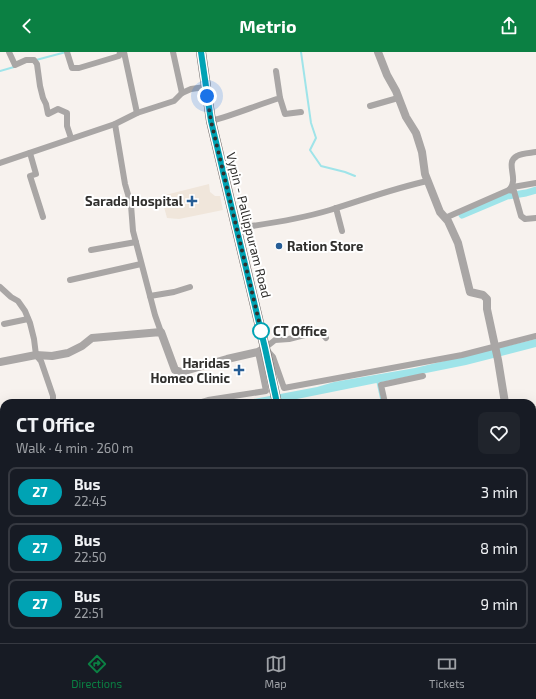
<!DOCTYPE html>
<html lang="en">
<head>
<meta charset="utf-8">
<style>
	:root { --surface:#171b24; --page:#20242c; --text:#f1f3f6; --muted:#9ea1a6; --line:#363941; --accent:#0b8043 }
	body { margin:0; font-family:"Exo 2",sans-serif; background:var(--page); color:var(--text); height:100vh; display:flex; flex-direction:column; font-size:15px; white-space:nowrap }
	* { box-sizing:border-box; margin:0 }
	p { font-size:13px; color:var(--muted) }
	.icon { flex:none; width:22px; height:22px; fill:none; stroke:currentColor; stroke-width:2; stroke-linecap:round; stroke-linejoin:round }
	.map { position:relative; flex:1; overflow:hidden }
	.side { position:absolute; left:0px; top:347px; width:536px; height:244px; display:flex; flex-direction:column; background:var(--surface); border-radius:12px 12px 0 0; box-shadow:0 4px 16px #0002 }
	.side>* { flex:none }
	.badge { padding:0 8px; border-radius:13px; font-size:14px; line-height:26px }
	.you { position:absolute; width:20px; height:20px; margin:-10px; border:3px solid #fff; border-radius:50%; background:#1a73e8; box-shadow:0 0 0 6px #1a73e833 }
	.map>.badge { position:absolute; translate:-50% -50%; box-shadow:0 0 0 2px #fff }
	.round { display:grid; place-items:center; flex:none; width:42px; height:42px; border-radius:8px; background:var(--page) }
	.summary { display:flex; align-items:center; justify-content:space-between; height:68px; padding:0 16px }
	h1 { font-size:19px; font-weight:700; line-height:30px }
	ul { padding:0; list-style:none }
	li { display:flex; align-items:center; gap:12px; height:50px; margin:0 8px 6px; padding:0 8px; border:2px solid var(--line); border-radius:8px }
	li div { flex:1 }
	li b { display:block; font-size:15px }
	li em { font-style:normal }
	li .badge { min-width:44px; font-weight:700; text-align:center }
	header { display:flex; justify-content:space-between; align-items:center; height:52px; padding:0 16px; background:var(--accent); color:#fff; font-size:18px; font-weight:700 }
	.tabs { display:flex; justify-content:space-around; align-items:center; height:56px; border-top:1px solid var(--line); background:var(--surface); font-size:11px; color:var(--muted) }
	.tabs a { display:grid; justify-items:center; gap:2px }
	.tabs .current { color:var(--accent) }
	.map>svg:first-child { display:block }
	.built { fill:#f0e6db }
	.water { fill:#9fe4e9 }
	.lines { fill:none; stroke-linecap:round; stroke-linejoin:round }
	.stream { stroke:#9fe4e9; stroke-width:2 }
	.canal { stroke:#9fe4e9; stroke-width:7 }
	.minor { stroke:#a9a6a5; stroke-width:6 }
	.tertiary { stroke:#a9a6a5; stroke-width:8 }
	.primary { stroke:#6c6765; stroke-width:10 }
	.line-casing { stroke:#fff; stroke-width:9 }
	.line { stroke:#00a3b4; stroke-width:6 }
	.walk { stroke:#31302e; stroke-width:4; stroke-dasharray:0 7.2 }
	.poi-dot { fill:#265d95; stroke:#fff; stroke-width:1.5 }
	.stop-dot { fill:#fff; stroke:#00a3b4; stroke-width:2 }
	.labels { text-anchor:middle; stroke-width:4; stroke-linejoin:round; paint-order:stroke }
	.poi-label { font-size:13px; font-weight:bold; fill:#31302e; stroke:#fff; text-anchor:end }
	.street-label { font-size:13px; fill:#31302e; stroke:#fff }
	.stop-label { font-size:13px; font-weight:bold; fill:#31302e; stroke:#fff; text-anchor:start }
</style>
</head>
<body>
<header><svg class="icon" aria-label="back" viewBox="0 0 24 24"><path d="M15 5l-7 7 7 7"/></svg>Metrio<svg class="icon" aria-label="share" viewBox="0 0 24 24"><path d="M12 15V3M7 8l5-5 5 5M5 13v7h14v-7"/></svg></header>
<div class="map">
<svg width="536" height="591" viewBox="0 0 536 591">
	<rect width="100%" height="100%" fill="#f7f2ee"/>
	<path class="built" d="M209 132 210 140 215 144H220L223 158 179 167 167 166 161 144Z"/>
	<path class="water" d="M536 287V295L466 313 277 351H233L317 335 334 330 415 316Z"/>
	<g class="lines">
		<g class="stream">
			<path d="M301 0 311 71 316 86 310 98 321 114 345 120 355 124"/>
			<path d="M36 8 66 0"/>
			<path d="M0 19 14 15"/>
			<path d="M377 328 382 351"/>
		</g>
		<path class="canal" d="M462 163 507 144 526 141 536 138"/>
		<g class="minor">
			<path d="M9 0 15 13 26 8H34L37 12 40 34 43 46 46 52 48 62 58 57 67 61V74L71 86"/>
			<path d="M67 0 72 16H79L119 4 120 0"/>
			<path d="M124 0 137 61"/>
			<path d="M173 0 182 41"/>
			<path d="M280 46 285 62 301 60"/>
			<path d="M370 54 398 46"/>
			<path d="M211 69C234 63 257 53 280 46L276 19"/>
			<path d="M115 72 125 132 131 153 133 179 155 263 161 280"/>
			<path d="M30 101 36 122 30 124 43 165"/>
			<path d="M0 111 115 72 137 61 174 49 182 41 191 37 205 35"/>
			<path d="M513 135 536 131"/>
			<path d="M509 138 514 139 521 164 525 167 536 166"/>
			<path d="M336 156 342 179"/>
			<path d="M445 166 509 138C520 127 504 111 517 104 522 101 530 101 536 100"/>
			<path d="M237 176C268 172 300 167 330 158 363 148 394 136 428 129"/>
			<path d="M91 198 136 190"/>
			<path d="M70 228 141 212"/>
			<path d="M0 235 11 245 18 249 25 259 30 271 34 287 36 303 41 309 53 344V351"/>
			<path d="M150 244 174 240 190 235"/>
			<path d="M4 272 28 267"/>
			<path d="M326 286 320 279 289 287 275 288 265 296 273 305 284 336 462 303 536 284"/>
			<path d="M198 351 208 348 266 339 258 300"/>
			<path d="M385 351 381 333 423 324"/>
			<path d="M0 399 4 398"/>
			<path d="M0 448 4 447"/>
			<path d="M532 561 536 560"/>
			<path d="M445 587 446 591"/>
			<path d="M502 587 503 591"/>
			<path d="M202 591 203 587"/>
			<path d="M435 591 438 587"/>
		</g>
		<g class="tertiary">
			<path d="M378 0 387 23 396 39 406 65 416 81 422 100 425 122 440 160 448 169 458 191 470 240 483 243 487 247V257L498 308 505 351"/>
			<path d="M0 310 36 303 52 304 68 301 82 294 92 286 161 280 175 318 181 320 227 307 258 300 265 296"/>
			<path d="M532 358H536"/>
			<path d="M532 436 536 440"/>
			<path d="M0 539 4 538"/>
		</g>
		<g class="primary">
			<path d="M201 0 211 69 265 296 277 351"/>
			<path d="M306 587 307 591"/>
		</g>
	</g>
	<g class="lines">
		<defs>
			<path id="line" d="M201 0 211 69 265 296 277 351"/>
		</defs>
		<use href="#line" class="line-casing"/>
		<use href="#line" class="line"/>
		<path class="walk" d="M207 44 211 69 262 282 261 279"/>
	</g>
	<g class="poi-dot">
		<path d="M190 143h4v4h4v4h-4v4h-4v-4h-4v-4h4z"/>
		<circle cx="279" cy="194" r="4"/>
		<path d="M237 312h4v4h4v4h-4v4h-4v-4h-4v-4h4z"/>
	</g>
	<circle class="stop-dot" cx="261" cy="279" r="8"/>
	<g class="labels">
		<g class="poi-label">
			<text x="183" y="154">Sarada Hospital</text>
			<text x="287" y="199" text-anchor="start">Ration Store</text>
			<text x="230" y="316">Haridas<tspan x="230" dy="15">Homeo Clinic</tspan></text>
		</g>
		<g class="street-label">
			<text transform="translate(249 173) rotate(76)" y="5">Vypin - Pallippuram Road</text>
		</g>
		<g class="stop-label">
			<text x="273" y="284">CT Office</text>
		</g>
	</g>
</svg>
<div class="you" style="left:207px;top:44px"></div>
<section class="side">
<div class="summary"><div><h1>CT Office</h1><p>Walk · 4 min · 260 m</p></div><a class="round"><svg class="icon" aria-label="heart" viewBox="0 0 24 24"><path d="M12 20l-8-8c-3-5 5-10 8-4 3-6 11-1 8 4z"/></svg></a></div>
<ul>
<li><span class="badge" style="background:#00a3b4;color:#fff">27</span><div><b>Bus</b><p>22:45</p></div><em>3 min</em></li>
<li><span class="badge" style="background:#00a3b4;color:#fff">27</span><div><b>Bus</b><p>22:50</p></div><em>8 min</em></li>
<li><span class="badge" style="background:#00a3b4;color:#fff">27</span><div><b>Bus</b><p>22:51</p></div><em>9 min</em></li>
</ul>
</section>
</div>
<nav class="tabs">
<a class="current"><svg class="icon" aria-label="directions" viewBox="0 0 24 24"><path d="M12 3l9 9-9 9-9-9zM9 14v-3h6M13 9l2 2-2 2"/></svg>Directions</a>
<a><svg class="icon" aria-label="map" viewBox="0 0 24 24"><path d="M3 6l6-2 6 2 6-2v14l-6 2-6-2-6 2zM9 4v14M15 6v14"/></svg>Map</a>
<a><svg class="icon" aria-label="tickets" viewBox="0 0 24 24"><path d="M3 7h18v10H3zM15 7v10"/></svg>Tickets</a>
</nav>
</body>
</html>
